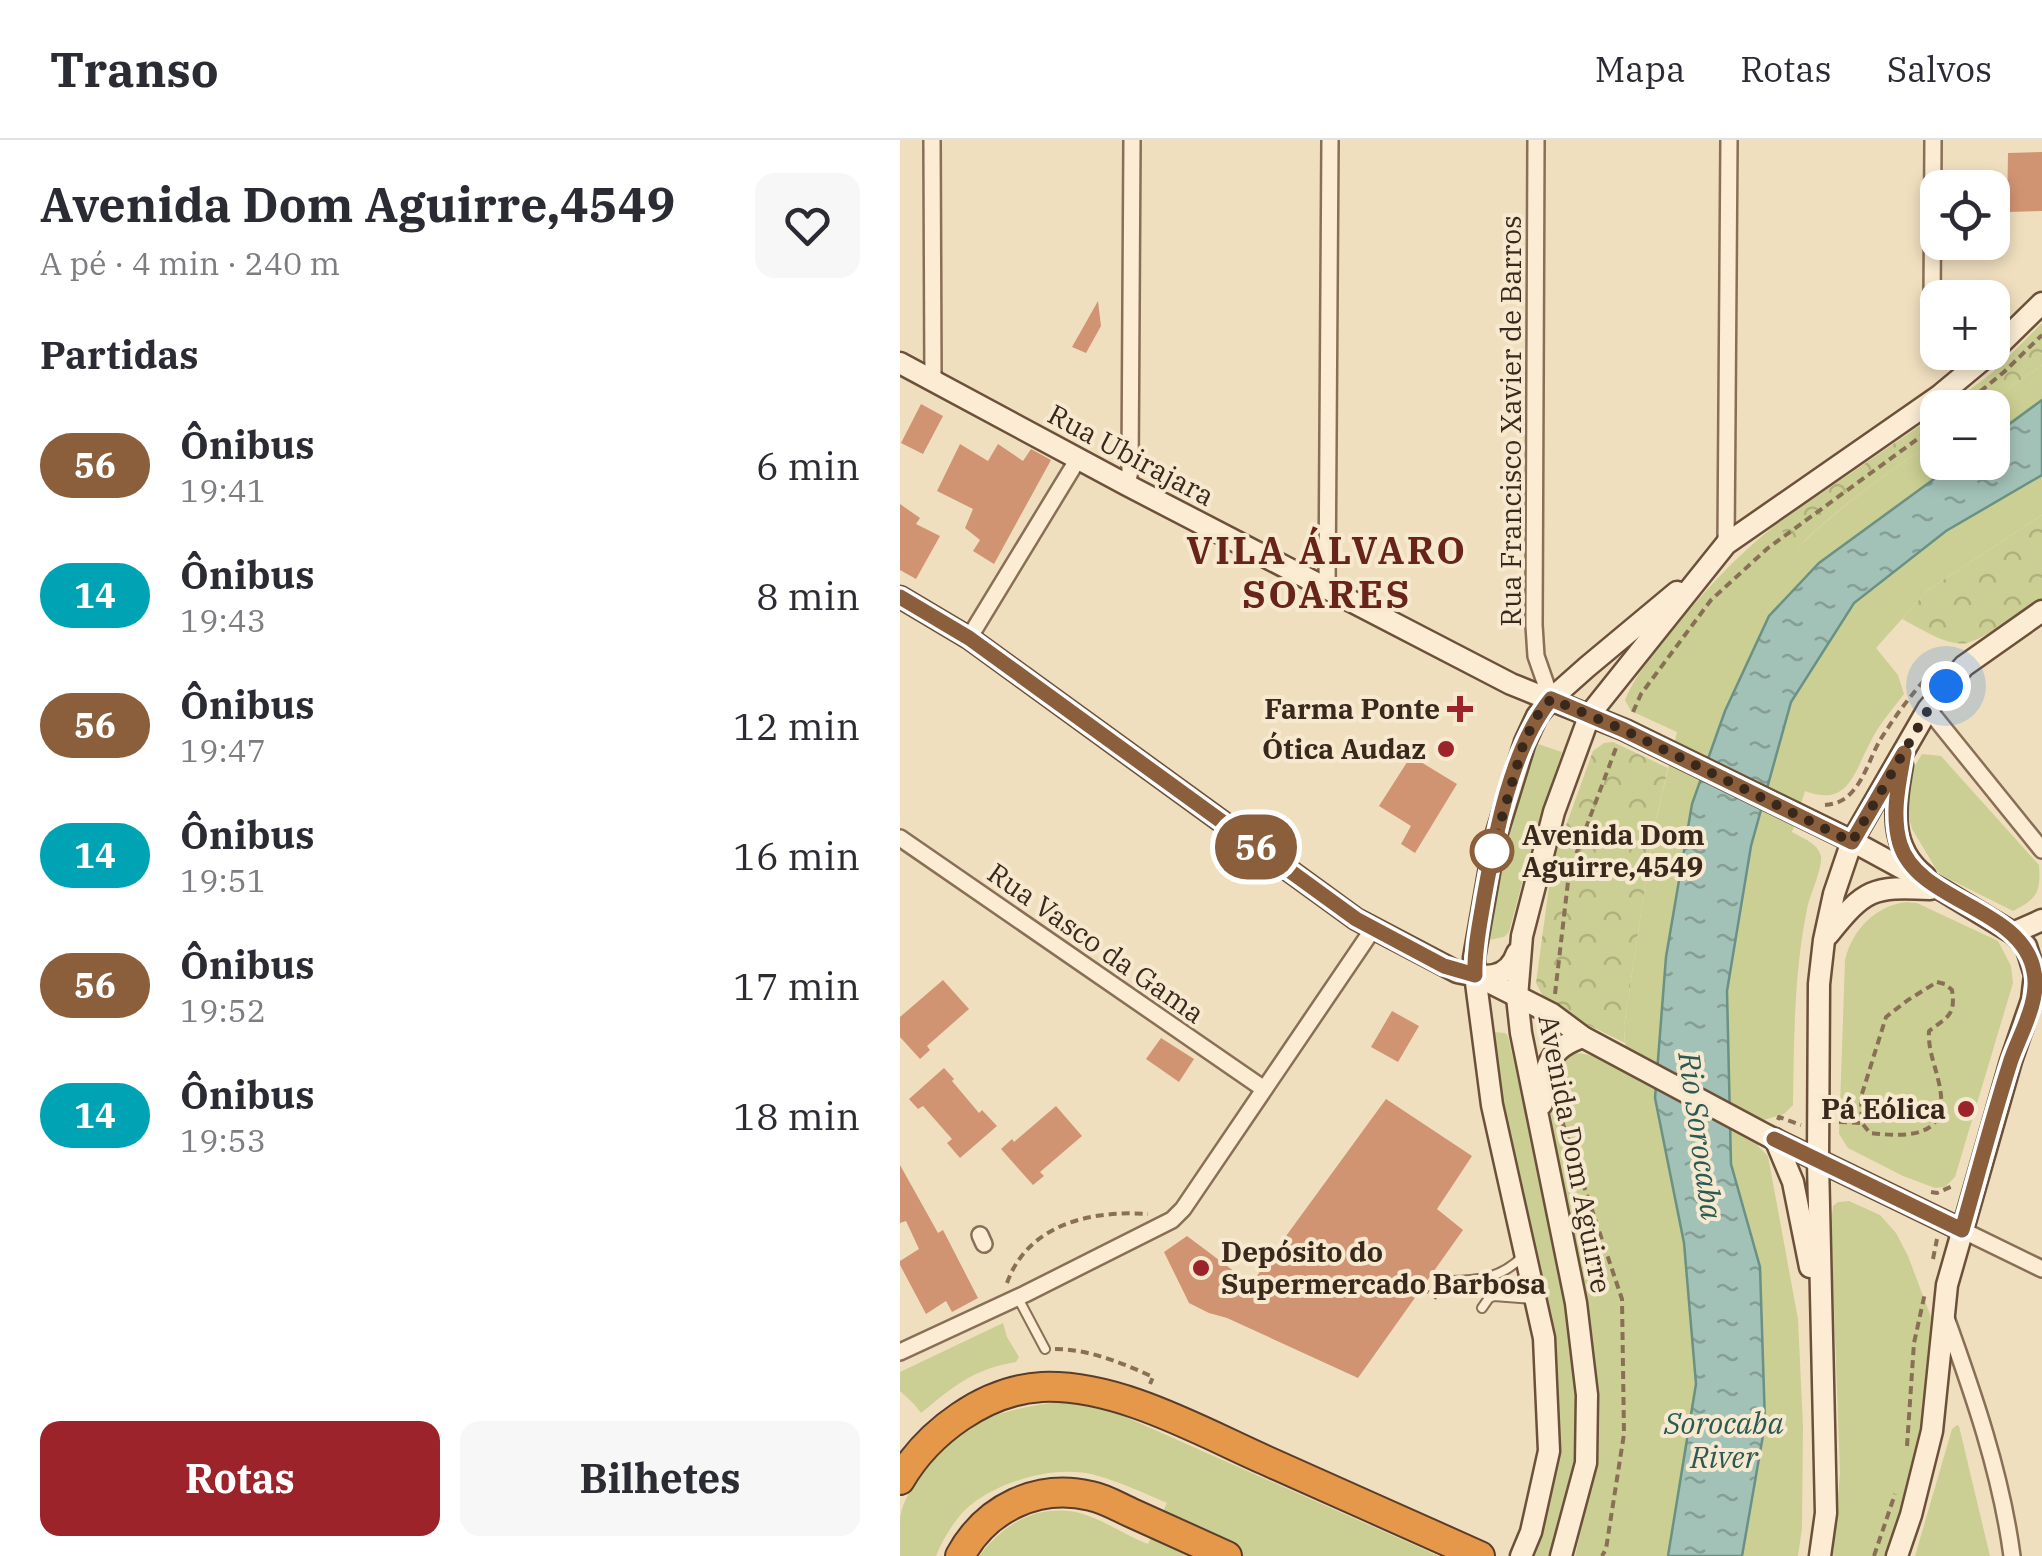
<!DOCTYPE html>
<html lang="pt">
<head>
<meta charset="utf-8">
<style>
	:root { --surface:#fff; --page:#f7f7f7; --text:#2b2b33; --muted:#7c7c81; --line:#e1e1e2; --accent:#9d232b }
	body { margin:0; font-family:"IBM Plex Serif",serif; background:var(--page); color:var(--text); height:100vh; display:flex; flex-direction:column; font-size:38px; white-space:nowrap }
	* { box-sizing:border-box; margin:0 }
	p { font-size:32px; color:var(--muted) }
	.icon { flex:none; width:55px; height:55px; fill:none; stroke:currentColor; stroke-width:2; stroke-linecap:round; stroke-linejoin:round }
	.map { position:relative; flex:1; overflow:hidden }
	.sheet { display:flex; flex-direction:column; background:var(--surface); width:900px }
	.sheet>* { flex:none }
	.badge { padding:0 20px; border-radius:32px; font-size:35px; line-height:65px }
	.tools { position:absolute; left:1020px; top:30px; display:grid; gap:20px }
	.tools a { display:grid; place-items:center; width:90px; height:90px; border-radius:20px; background:var(--surface); box-shadow:0 5px 15px #0003; font-size:50px }
	.you { position:absolute; width:50px; height:50px; margin:-25px; border:8px solid #fff; border-radius:50%; background:#1a73e8; box-shadow:0 0 0 15px #1a73e833 }
	.map>.badge { position:absolute; translate:-50% -50%; box-shadow:0 0 0 5px #fff }
	h2 { padding:0 40px; font-size:38px; line-height:90px }
	.round { display:grid; place-items:center; flex:none; width:105px; height:105px; border-radius:20px; background:var(--page) }
	.head { display:flex; align-items:center; justify-content:space-between; height:170px; padding:0 40px }
	h1 { font-size:48px; font-weight:700; line-height:75px }
	.cta { display:flex; gap:20px; margin-top:auto; padding:20px 40px }
	.cta a { flex:1; height:115px; border-radius:20px; background:var(--accent); color:#fff; font-size:40px; font-weight:700; line-height:115px; text-align:center }
	.cta a+a { background:var(--page); color:var(--text) }
	ul { padding:0; list-style:none }
	li { display:flex; align-items:center; gap:30px; height:130px; padding:0 40px }
	li div { flex:1 }
	li b { display:block; font-size:38px }
	li em { font-style:normal }
	li .badge { min-width:110px; font-weight:700; text-align:center }
	header { display:flex; align-items:center; gap:60px; box-sizing:border-box; height:140px; padding:0 50px; background:var(--surface); border-bottom:2px solid var(--line) }
	header strong { font-size:48px }
	nav { display:flex; gap:55px; margin-inline-start:auto; font-size:35px }
	main { display:flex; flex:1; min-height:0 }
	.map>svg:first-child { display:block }
	.green { fill:#cccf93 }
	.forest { fill:url(#forest-crowns) }
	.water { fill:url(#water-ripples); stroke:#699184; stroke-width:2.5 }
	.building { fill:#d19473 }
	.lines { fill:none; stroke-linecap:round; stroke-linejoin:round }
	.service-casing { stroke:#8a6f57; stroke-width:12 }
	.minor-casing { stroke:#8a6f57; stroke-width:20 }
	.secondary-casing { stroke:#6c503a; stroke-width:25 }
	.motorway-casing { stroke:#583d2b; stroke-width:32 }
	.path { stroke:#8a6f57; stroke-width:4; stroke-dasharray:8 5; stroke-linecap:butt }
	.service { stroke:#fbecd3; stroke-width:8 }
	.minor { stroke:#fbecd3; stroke-width:15 }
	.secondary { stroke:#fbecd3; stroke-width:20 }
	.motorway { stroke:#e6984a; stroke-width:28 }
	.line-casing { stroke:#fff; stroke-width:22 }
	.line { stroke:#8b5e3c; stroke-width:15 }
	.walk { stroke:#39281c; stroke-width:10; stroke-dasharray:0 18 }
	.poi-dot { fill:#9d232b; stroke:#f7e9d0; stroke-width:4 }
	.stop-dot { fill:#fff; stroke:#8b5e3c; stroke-width:5 }
	.labels { text-anchor:middle; stroke-width:8; stroke-linejoin:round; paint-order:stroke }
	.street-label { font-size:28px; fill:#39281c; stroke:#f7e9d0 }
	.poi-label { font-size:28px; font-weight:bold; fill:#39281c; stroke:#f7e9d0; text-anchor:end }
	.stop-label { font-size:28px; font-weight:bold; fill:#39281c; stroke:#f7e9d0; text-anchor:start }
	.water-label { font-size:30px; font-style:italic; fill:#2a5a54; stroke:#f7e9d0 }
	.district-label { font-size:38px; font-weight:bold; letter-spacing:2.5px; fill:#682419; stroke:#f7e9d0 }
</style>
</head>
<body>
<header>
<strong>Transo</strong>
<nav><a>Mapa</a><a>Rotas</a><a>Salvos</a></nav>
</header>
<main>
<section class="sheet">
<div class="head"><div><h1>Avenida Dom Aguirre,4549</h1><p>A pé · 4 min · 240 m</p></div><a class="round"><svg class="icon" aria-label="heart" viewBox="0 0 24 24"><path d="M12 20l-8-8c-3-5 5-10 8-4 3-6 11-1 8 4z"/></svg></a></div>
<h2>Partidas</h2>
<ul>
<li><span class="badge" style="background:#8b5e3c;color:#fff">56</span><div><b>Ônibus</b><p>19:41</p></div><em>6 min</em></li>
<li><span class="badge" style="background:#00a3b4;color:#fff">14</span><div><b>Ônibus</b><p>19:43</p></div><em>8 min</em></li>
<li><span class="badge" style="background:#8b5e3c;color:#fff">56</span><div><b>Ônibus</b><p>19:47</p></div><em>12 min</em></li>
<li><span class="badge" style="background:#00a3b4;color:#fff">14</span><div><b>Ônibus</b><p>19:51</p></div><em>16 min</em></li>
<li><span class="badge" style="background:#8b5e3c;color:#fff">56</span><div><b>Ônibus</b><p>19:52</p></div><em>17 min</em></li>
<li><span class="badge" style="background:#00a3b4;color:#fff">14</span><div><b>Ônibus</b><p>19:53</p></div><em>18 min</em></li>
</ul>
<div class="cta"><a>Rotas</a><a>Bilhetes</a></div>
</section>
<div class="map">
<svg width="1142" height="1416" viewBox="0 0 1142 1416">
	<defs>
		<pattern id="forest-crowns" width="20" height="18" patternUnits="userSpaceOnUse" patternTransform="scale(2.5)"><rect width="20" height="18" fill="#cccf93"/><path d="M2 6a3 3 0 1 1 6 0M12 15a3 3 0 1 1 6 0" fill="none" stroke="#b0b27e"/></pattern>
		<pattern id="water-ripples" width="26" height="14" patternUnits="userSpaceOnUse" patternTransform="scale(2.5)"><rect width="26" height="14" fill="#a3c2b7"/><path d="M2 4q2-2 4 0t4 0M15 11q2-2 4 0t4 0" fill="none" stroke="#869e94"/></pattern>
	</defs>
	<rect width="100%" height="100%" fill="#f0dfbf"/>
	<g class="green">
		<path d="M1142 225V375L1028 450 976 508 998 535 1004 554C993 569 979 584 971 601 954 632 949 668 905 651L892 692C902 698 918 703 921 716 923 727 910 755 907 769 894 834 894 898 893 965L884 974 864 980 858 977V1006L868 1016 898 1179 903 1286 902 1388 898 1416H675L696 1323 697 1252 687 1162 648 969 657 921C682 901 705 925 728 934L724 887 753 692 777 592 731 571 725 560C735 535 752 516 769 495 803 452 835 417 878 383L881 390 897 408C939 367 989 332 1037 299L1038 322H1092V268L1082 267Z"/>
		<path d="M632 602 662 612 637 687 609 792 604 797 589 800 584 797 599 711Z"/>
		<path d="M1022 614 1041 616 1139 725C1141 752 1137 759 1113 771L1039 734 1012 689 1004 658 1011 632Z"/>
		<path d="M1006 762 1017 763 1098 801 1111 826 1113 843 1055 1037 1045 1047 1035 1048 1003 1036 948 1008 939 994 945 820C952 790 975 766 1006 762Z"/>
		<path d="M594 892 605 893 608 896 648 1073 667 1173 676 1258 675 1316 649 1416H626L654 1318 592 893Z"/>
		<path d="M949 1061 980 1075 996 1093 1008 1116 1031 1177 1018 1314 985 1416H933L940 1333 931 1083 933 1066 938 1062Z"/>
		<path d="M103 1183 107 1197 119 1217 116 1222C73 1229 53 1247 21 1273L14 1264 0 1251V1232Z"/>
		<path d="M159 1262 201 1266 539 1416H79C103 1385 134 1365 175 1372 200 1377 224 1395 248 1404L267 1363C244 1353 220 1342 195 1335 155 1324 94 1342 65 1370 53 1382 42 1401 36 1416H0C0 1404 0 1389 0 1377 3 1360 14 1343 25 1329 63 1280 99 1270 159 1262Z"/>
		<path d="M1057 1285 1059 1286 1090 1416H1015L1052 1289Z"/>
	</g>
	<g class="forest">
		<path d="M1142 183V225L1082 267H1047L1093 232Z"/>
		<path d="M1037 274V299C989 332 938 367 896 409L881 390 878 383Z"/>
		<path d="M1142 375V459C1125 470 1086 498 1067 503 1047 507 1020 488 1002 479L1028 450Z"/>
		<path d="M713 602 768 628 753 692 724 887 725 903 670 876 646 862 636 843 652 724 693 611 704 603Z"/>
	</g>
	<path class="water" d="M1142 260V335L1046 391 954 463 891 562 851 706 827 851 831 1024 860 1127 865 1284 842 1416H768L796 1244 784 1103 755 958 766 817 792 664 825 571 869 476 919 423 1056 323 1092 322 1093 296Z"/>
	<g class="building">
		<path d="M1142 12V71L1107 72 1108 13Z"/>
		<path d="M198 161 201 186 186 213 172 207Z"/>
		<path d="M21 264 43 276 23 314 1 303Z"/>
		<path d="M60 304 88 321 98 304 123 321 131 309 151 320 94 424 73 411 80 400 65 388 73 369 37 351Z"/>
		<path d="M0 364 20 378 16 384 40 396 16 439 0 430Z"/>
		<path d="M511 616 557 644 515 713 501 704 511 686 479 666Z"/>
		<path d="M43 840 69 869 27 906 30 910 20 919 0 897V877Z"/>
		<path d="M492 871 519 886 498 922 471 907Z"/>
		<path d="M261 898 294 919 279 942 246 919Z"/>
		<path d="M44 928 54 939 52 941 79 973 82 970 97 986 60 1018 47 1003 52 999 23 966 18 969 9 959Z"/>
		<path d="M486 959 572 1016 537 1069 563 1090 458 1238 327 1178 309 1173 289 1163 264 1112 287 1096 351 1144Z"/>
		<path d="M156 966 182 996 140 1032 144 1036 133 1045 101 1009 112 999 114 1002Z"/>
		<path d="M0 1025 38 1093 43 1090 78 1158 52 1172 46 1161 26 1174 0 1125V1121L19 1109 6 1081 0 1083Z"/>
	</g>
	<g class="lines">
		<defs>
			<g id="service">
				<path d="M549 1141C578 1141 601 1138 622 1117"/>
				<path d="M118 1158 145 1209"/>
				<path d="M582 1168 589 1158 594 1156 632 1159"/>
			</g>
			<g id="minor">
				<path d="M32 0 33 241"/>
				<path d="M636 0 634 485 636 516 651 559"/>
				<path d="M1032 167 1033 0"/>
				<path d="M227 345 230 331 232 0"/>
				<path d="M826 404 829 0"/>
				<path d="M427 448 430 0"/>
				<path d="M69 498 178 319"/>
				<path d="M1028 569 1142 710"/>
				<path d="M0 698 364 949"/>
				<path d="M1062 1090 1142 1129"/>
				<path d="M80 1095 84 1104"/>
				<path d="M1045 1175C1073 1253 1101 1333 1112 1416"/>
				<path d="M0 1212 125 1154 272 1080 283 1069 473 789"/>
			</g>
			<g id="secondary">
				<path d="M1092 212 1142 163"/>
				<path d="M0 223 227 345 611 544 725 590 952 701 1042 750 1113 793 1126 806 1135 835 1132 860 1111 921 1047 1145 1032 1291 1011 1375 997 1416"/>
				<path d="M0 457 69 498 456 779 557 832C583 837 607 842 617 813"/>
				<path d="M1002 625C995 667 988 707 1025 736"/>
				<path d="M1113 793 1142 780"/>
				<path d="M928 795C965 749 972 746 1030 749"/>
				<path d="M577 836 652 874 683 897 868 996 1062 1090"/>
				<path d="M642 964C643 929 648 908 683 897"/>
				<path d="M875 999 893 1042 910 1127"/>
				<path d="M621 1416 631 1392 649 1311 644 1198 592 965 575 835 574 818 595 699 625 602 637 576 651 559 687 527 777 452"/>
				<path d="M661 1416 686 1323 687 1255 676 1163 621 893 617 857 622 796 654 672 690 574 826 404 1039 256 1092 212"/>
				<path d="M920 1416 926 1373 918 1022 919 844 924 800 934 754 952 701 1028 569 1064 526 1142 471"/>
			</g>
			<g id="motorway">
				<path d="M0 1340C28 1292 85 1250 142 1247 217 1244 298 1290 365 1320 437 1352 508 1384 580 1416"/>
				<path d="M60 1416C86 1368 138 1343 191 1356 206 1359 220 1368 234 1374 265 1388 296 1402 327 1416"/>
			</g>
		</defs>
		<use href="#service" class="service-casing"/>
		<use href="#minor" class="minor-casing"/>
		<use href="#secondary" class="secondary-casing"/>
		<use href="#motorway" class="motorway-casing"/>
		<g class="path">
			<path d="M1060 268 1104 232 1142 195"/>
			<path d="M733 572 741 554 811 460 868 408 1038 284"/>
			<path d="M925 665C936 664 944 661 952 652 966 637 971 614 982 597 997 573 1015 550 1034 529"/>
			<path d="M1037 842 1045 844 1052 850C1056 876 1047 877 1029 891 1028 909 1034 922 1038 939 1053 996 1014 998 970 993L962 983 961 957 986 877 1008 860Z"/>
			<path d="M655 854 669 733 716 608"/>
			<path d="M660 968 662 981 722 1159 724 1294 706 1409 702 1416"/>
			<path d="M878 980 879 977 901 985"/>
			<path d="M939 982 962 983"/>
			<path d="M1031 1052 1037 1053 1055 1045"/>
			<path d="M1033 1119 1037 1099"/>
			<path d="M107 1143C128 1084 191 1070 248 1074"/>
			<path d="M522 1148 537 1158"/>
			<path d="M155 1209C188 1209 223 1223 253 1237L250 1244"/>
			<path d="M1007 1306 1014 1203 1025 1153"/>
			<path d="M974 1416 995 1354"/>
		</g>
		<use href="#service" class="service"/>
		<use href="#minor" class="minor"/>
		<use href="#secondary" class="secondary"/>
		<use href="#motorway" class="motorway"/>
	</g>
	<g class="lines">
		<defs>
			<path id="line" d="M0 457 69 498 456 779 544 826 575 835C574 809 580 783 584 758 595 696 611 608 651 559L724 590 952 702 1004 613C999 642 991 674 1000 704 1018 763 1123 767 1134 832 1140 861 1120 894 1111 920 1093 976 1078 1034 1062 1090L874 999"/>
		</defs>
		<use href="#line" class="line-casing"/>
		<use href="#line" class="line"/>
		<path class="walk" d="M592 711 624 602 637 576 651 559 724 590 952 702 1028 570 1046 546"/>
	</g>
	<g class="poi-dot">
		<path d="M555 554h10v10h10v10h-10v10h-10v-10h-10v-10h10z"/>
		<circle cx="546" cy="609" r="10"/>
		<circle cx="1066" cy="969" r="10"/>
		<circle cx="301" cy="1128" r="10"/>
	</g>
	<circle class="stop-dot" cx="592" cy="711" r="20"/>
	<g class="labels">
		<g class="street-label">
			<text transform="translate(611 281) rotate(-90)" y="10">Rua Francisco Xavier de Barros</text>
			<text transform="translate(231 315) rotate(28)" y="10">Rua Ubirajara</text>
			<text transform="translate(196 803) rotate(35)" y="10">Rua Vasco da Gama</text>
			<text transform="translate(675 1014) rotate(79)" y="10">Avenida Dom Aguirre</text>
		</g>
		<g class="poi-label">
			<text x="540" y="579">Farma Ponte</text>
			<text x="526" y="619">Ótica Audaz</text>
			<text x="1046" y="979">Pá Eólica</text>
			<text x="321" y="1122" text-anchor="start">Depósito do<tspan x="321" dy="32">Supermercado Barbosa</tspan></text>
		</g>
		<g class="stop-label">
			<text x="622" y="705">Avenida Dom<tspan x="622" dy="32">Aguirre,4549</tspan></text>
		</g>
		<g class="water-label">
			<text transform="translate(800 996) rotate(82)" y="10">Rio Sorocaba</text>
			<text x="824" y="1294">Sorocaba<tspan x="824" dy="34">River</tspan></text>
		</g>
		<g class="district-label">
			<text x="427" y="424">VILA ÁLVARO<tspan x="427" dy="44">SOARES</tspan></text>
		</g>
	</g>
</svg>
<div class="tools">
<a><svg class="icon" aria-label="locate" viewBox="0 0 24 24"><circle cx="12" cy="12" r="6"/><path d="M12 2v4M12 18v4M2 12h4M18 12h4"/></svg></a>
<a>+</a>
<a>−</a>
</div>
<div class="you" style="left:1046px;top:546px"></div>
<b class="badge" style="left:356px;top:707px;background:#8b5e3c;color:#fff">56</b>
</div>
</main>
</body>
</html>
